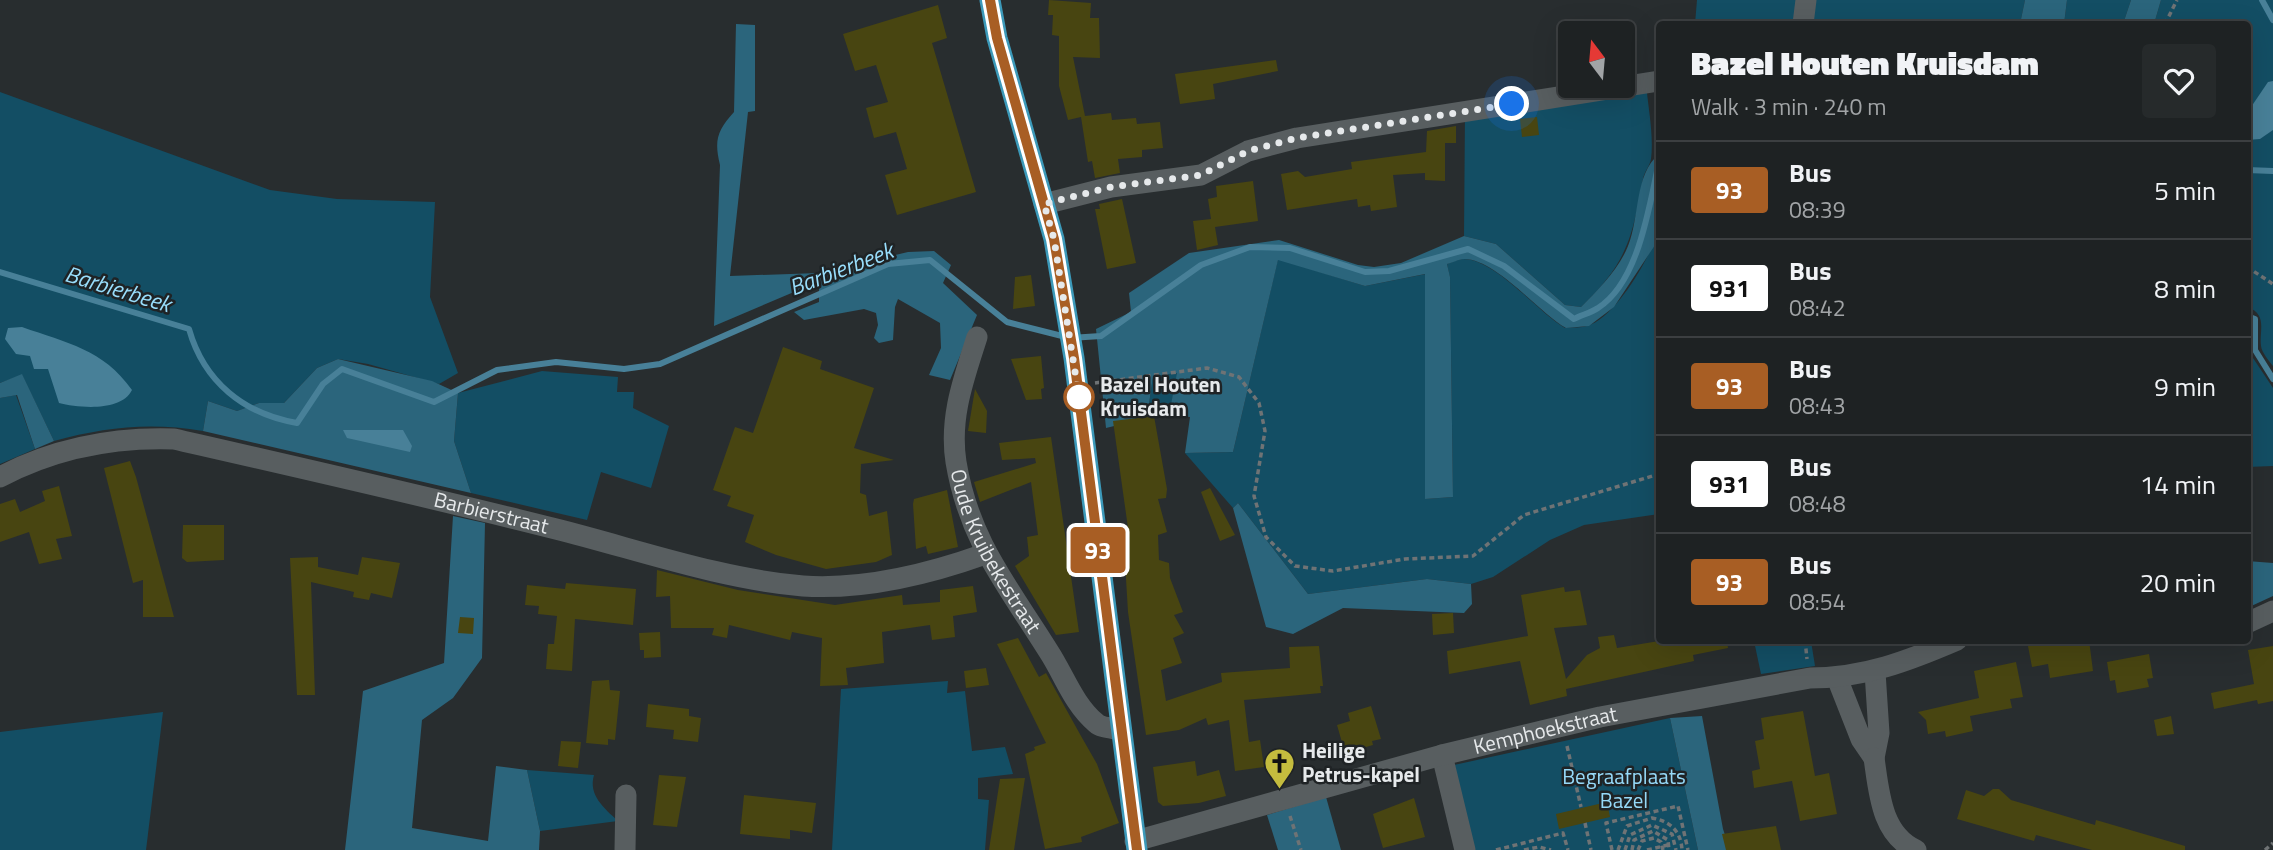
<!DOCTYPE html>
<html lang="en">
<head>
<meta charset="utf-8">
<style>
	:root { --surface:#1e2223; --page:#262a2b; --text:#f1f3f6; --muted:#a1a4a6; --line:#3c3f41 }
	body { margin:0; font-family:"Titillium Web",sans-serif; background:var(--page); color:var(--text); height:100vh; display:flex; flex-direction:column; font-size:26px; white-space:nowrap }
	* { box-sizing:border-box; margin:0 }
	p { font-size:23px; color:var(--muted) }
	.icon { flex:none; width:38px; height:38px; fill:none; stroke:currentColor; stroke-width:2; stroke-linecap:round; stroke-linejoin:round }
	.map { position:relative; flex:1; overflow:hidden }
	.panel { position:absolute; left:1656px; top:21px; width:595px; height:623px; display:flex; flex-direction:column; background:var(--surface); border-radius:7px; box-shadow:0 7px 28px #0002,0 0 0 2px var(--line) }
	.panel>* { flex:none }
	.badge { padding:0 14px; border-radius:5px; font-size:24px; line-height:46px }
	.needle { width:46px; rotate:344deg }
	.tools { position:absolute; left:1558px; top:21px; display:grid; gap:14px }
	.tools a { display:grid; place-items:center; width:77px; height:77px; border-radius:7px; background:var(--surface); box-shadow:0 7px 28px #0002,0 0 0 2px var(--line); font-size:35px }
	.you { position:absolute; width:35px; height:35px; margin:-18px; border:5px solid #fff; border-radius:50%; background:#1a73e8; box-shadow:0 0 0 10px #1a73e833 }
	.map>.badge { position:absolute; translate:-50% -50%; box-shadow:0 0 0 4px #fff }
	.round { display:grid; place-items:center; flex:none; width:74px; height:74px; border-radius:7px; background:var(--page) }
	.head { display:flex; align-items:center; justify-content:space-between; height:119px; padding:0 35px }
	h1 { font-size:33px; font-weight:800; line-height:52px }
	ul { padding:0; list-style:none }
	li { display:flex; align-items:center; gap:21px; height:98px; padding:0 35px; border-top:2px solid var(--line) }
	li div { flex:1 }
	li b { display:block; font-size:26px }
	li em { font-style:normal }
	li .badge { min-width:77px; font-weight:700; text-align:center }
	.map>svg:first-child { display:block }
	.green { fill:#134e64 }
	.forest { fill:#2b657c }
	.water { fill:#488098 }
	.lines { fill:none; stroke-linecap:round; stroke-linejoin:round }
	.stream { stroke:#488098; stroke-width:6 }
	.building { fill:#484511 }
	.path { stroke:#6f7375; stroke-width:3.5; stroke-dasharray:5 3.5; stroke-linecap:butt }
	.minor { stroke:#585e60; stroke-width:21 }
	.major { stroke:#3c99b9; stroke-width:21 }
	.line-casing { stroke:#fff; stroke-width:16 }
	.line { stroke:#a85e24; stroke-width:10 }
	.walk { stroke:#e6e9eb; stroke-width:7; stroke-dasharray:0 12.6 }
	.stop-dot { fill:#fff; stroke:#a85e24; stroke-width:3.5 }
	.labels { text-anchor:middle; stroke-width:5; stroke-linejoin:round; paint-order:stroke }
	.stop-label { font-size:21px; font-weight:bold; fill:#e6e9eb; stroke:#1f2325; text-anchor:start }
	.street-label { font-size:21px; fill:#e6e9eb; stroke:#1f2325 }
	.poi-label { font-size:21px; font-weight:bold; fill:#e6e9eb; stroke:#1f2325; text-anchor:start }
	.park-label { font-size:21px; fill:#95d9f8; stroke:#1f2325 }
	.water-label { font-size:23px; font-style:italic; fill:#98ddfb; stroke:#1f2325 }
</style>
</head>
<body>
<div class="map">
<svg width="2273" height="850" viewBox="0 0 2273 850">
	<rect width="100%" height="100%" fill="#282d2f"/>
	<g class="green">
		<path d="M1697 0H2025L2020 24H1695Z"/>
		<path d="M2067 0H2131L2123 24H2064Z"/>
		<path d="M2161 0H2273V366C2269 361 2262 353 2261 346 2259 330 2268 314 2247 307V24H2154Z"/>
		<path d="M1646 83C1648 107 1654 135 1651 159 1650 166 1644 172 1643 179 1632 239 1627 263 1581 307L1565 305 1496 244 1464 236 1465 112Z"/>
		<path d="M0 92 270 190 337 199 435 202 430 297 458 373 439 384 368 364 338 359 317 368 284 403H259L237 411 208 401 203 431C150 422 105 427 54 441L22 375 0 383Z"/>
		<path d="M1659 225V514L1584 525 1550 540 1493 577 1471 584 1427 579 1308 594 1238 503 1233 508 1185 453 1233 452 1278 259 1365 286 1426 274 1425 499 1453 497 1450 278 1447 264C1452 262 1459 259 1463 259 1496 259 1537 312 1565 328 1572 327 1581 328 1587 326 1616 318 1654 253 1659 225Z"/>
		<path d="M2247 322 2251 355 2273 388V466L2247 467Z"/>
		<path d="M542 371 618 377 617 392H634L633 408 669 426 651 488 601 472 587 520 471 493 454 441 458 393Z"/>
		<path d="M1178 373 1169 415 1147 418 1153 376Z"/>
		<path d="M16 395 35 449 0 464V398Z"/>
		<path d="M1754 641H1811L1815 666 1761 674Z"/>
		<path d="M948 681 947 693 965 691 972 751 1005 747 1013 774 978 778V799L989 800 985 850H832L841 689Z"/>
		<path d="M163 712 146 850H0V732Z"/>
		<path d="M1670 718 1698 850H1473L1454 765Z"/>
		<path d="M527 770 594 775C588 795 604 808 618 821L540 831Z"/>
	</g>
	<g class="forest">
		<path d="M2025 0H2067L2064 24H2020Z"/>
		<path d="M2131 0H2161L2154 24H2123Z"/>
		<path d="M736 24 755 25V111L748 112 730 276 819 273 908 252 934 251 951 265 943 283 977 315 950 380 929 375 941 348 940 323 898 299 895 307 893 340 879 343 874 338 878 325 876 313 864 309 804 320 794 312 819 302V274L801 289 714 326 720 165C714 140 717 131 734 112Z"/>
		<path d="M1659 154V225L1655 245 1614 307 1589 326 1566 328C1538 312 1496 259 1464 259 1459 259 1452 263 1447 264L1450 277 1453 497 1425 499V274L1365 286 1278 260 1233 452 1185 453 1190 417 1169 415 1177 373 1153 376 1147 418 1106 428 1096 329 1131 312 1129 293 1189 253 1279 240 1358 265 1374 267 1401 263 1464 236 1496 244 1565 305 1581 307C1598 290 1619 269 1628 246 1640 217 1634 175 1659 154Z"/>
		<path d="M338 359 432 381 458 393 454 441 471 493 203 431 208 401 237 411 259 403H284L317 368Z"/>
		<path d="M22 374 54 441 35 449 17 395 0 398V383Z"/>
		<path d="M1238 503 1308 594 1427 579 1471 584 1472 604 1464 613 1343 608 1293 634 1266 627 1233 508Z"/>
		<path d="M453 516 485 523 482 658 453 698 422 720 412 828 488 841 496 766 527 770 540 831 539 850H345L363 691 444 663Z"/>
		<path d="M2247 561 2273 563V596L2247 608Z"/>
		<path d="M1702 716 1723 829 1730 850H1698L1670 718Z"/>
		<path d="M1326 797 1341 850H1278L1267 815Z"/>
	</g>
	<g class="water">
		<path d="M2273 81V130L2260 139 2247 140V113L2268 82Z"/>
		<path d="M22 327C67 343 103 349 132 390 121 412 79 408 59 403L48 369H34L30 356 16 354 5 339 8 328Z"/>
		<path d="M343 430H403L412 446 410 452 347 438Z"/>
	</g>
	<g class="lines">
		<g class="stream">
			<path d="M2262 0 2273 20"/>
			<path d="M2247 170 2273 171"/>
			<path d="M0 272 189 329C204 382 244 414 297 423L323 384 342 369 434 402 497 370 556 362 624 369 660 364 888 264 930 260 1007 322 1070 338 1101 336 1201 265 1250 247 1290 248 1365 272 1389 271 1468 249 1504 266 1574 319C1581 315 1591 313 1598 308 1639 282 1649 206 1659 162"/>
			<path d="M2247 316 2255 319V350L2273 379"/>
		</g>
	</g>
	<g class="building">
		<path d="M1049 0 1091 3 1090 18H1099L1100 58 1073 57 1085 116 1111 113 1112 120 1136 118 1137 124 1160 122 1163 148 1142 150V157L1118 159 1120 173 1095 178 1092 161 1088 162 1081 117 1068 120 1059 86V36L1052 35 1053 15H1048Z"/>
		<path d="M938 5 947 38 932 43 976 192 897 215 885 175 907 169 896 132 874 138 866 108 888 102 876 65 855 71 843 34Z"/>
		<path d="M1276 60 1278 71 1213 84 1215 99 1180 104 1175 74Z"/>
		<path d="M1537 117 1539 135 1522 137 1520 119Z"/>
		<path d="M1456 126V143H1445V181L1425 180V173L1393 175 1397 207 1371 211 1370 205 1358 207 1357 199 1287 210 1281 174 1298 171 1305 177 1352 169 1351 162 1426 152 1427 131Z"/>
		<path d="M1253 181 1258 221 1215 227 1218 245 1197 250 1193 221 1211 219 1208 199 1217 197 1216 186Z"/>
		<path d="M1122 199 1136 263 1107 269 1095 209H1100L1099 204Z"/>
		<path d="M1031 275 1035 306 1013 309 1015 277Z"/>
		<path d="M783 347 822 361 820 369 874 388 854 448 894 460 861 464 860 493 866 495 869 516 887 511 892 555 876 562 826 569 776 555 745 542 754 515 727 506 731 496 713 490 735 427 753 433Z"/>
		<path d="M1041 356 1044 388 1041 389 1042 399 1026 400 1011 359Z"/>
		<path d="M975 389 987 411 986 433 968 431Z"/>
		<path d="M1154 416 1167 489 1166 498 1158 499 1167 532 1158 535 1159 560 1169 563 1170 578 1183 612 1174 615 1184 633 1173 638 1182 663 1161 670 1166 701 1222 682 1221 673 1290 668 1289 647 1319 646 1323 686H1320L1321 693 1244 700 1249 742 1260 740 1264 767 1235 771 1229 720 1208 725 1206 718 1179 730 1146 735 1128 612 1123 529 1128 528 1113 421Z"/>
		<path d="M1051 437 1079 632 1056 635 1015 566 1029 556 1027 537 1038 535 1031 482 980 502 974 482 1036 463 1035 458 1002 460 999 443Z"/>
		<path d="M130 461 136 477 174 617H143V580L133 583 104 468Z"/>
		<path d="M59 486 72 536 56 539 62 559 39 564 29 532 0 542V504L15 499 20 512 45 501 42 491Z"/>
		<path d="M1210 488 1235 535 1220 541 1201 492Z"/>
		<path d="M947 490 958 547 928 554 926 546 916 549 913 504 914 499Z"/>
		<path d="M183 525H224V560L187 562 182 558Z"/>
		<path d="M318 557V567L358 575 362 557 400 563 392 598 371 593 369 600 353 597 354 592 311 582 315 695H297L290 558Z"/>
		<path d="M657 570 738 590 835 605 902 595 903 605 940 602V590L973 586 977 612 953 616 955 637 932 640 930 625 882 632 884 663 846 668 848 685 820 686 822 638 792 632 790 640 729 625 727 638 712 635 714 628H671L670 596 656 597Z"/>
		<path d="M566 583 636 589 633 625 575 619 572 671 546 669 548 644H554L557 616 538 614 539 606 525 605 527 585 565 589Z"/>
		<path d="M1564 587 1565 592 1580 590 1587 625 1554 628 1566 679 1587 655 1600 648 1598 637 1614 635 1617 648 1665 640H1727L1728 648 1693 655 1694 661 1566 689 1567 696 1530 705 1520 661 1449 674 1447 651 1528 636 1521 595Z"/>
		<path d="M1453 613 1454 633 1433 635 1432 614Z"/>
		<path d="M460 617 474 618 473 634 458 633Z"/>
		<path d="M660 632 661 657 644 658V650H640L639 633Z"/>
		<path d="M1018 638 1039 677 1046 673 1081 736 1097 764 1119 823 1081 837 1082 842 1045 849 1025 754 1035 750 1034 747 1046 743 997 644Z"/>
		<path d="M2058 640H2089L2093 671 2050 678 2048 664 2032 667 2028 646Z"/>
		<path d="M2273 646V701L2258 704 2257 700 2214 709 2211 693 2254 684 2248 650Z"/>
		<path d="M2149 654 2153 678 2147 679 2149 687 2117 693 2115 680 2110 681 2107 662Z"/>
		<path d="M2016 662 2023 697 2010 699 2012 708 1970 716 1973 731 1946 737 1945 731 1928 734 1926 720 1918 712 1979 698 1974 671Z"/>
		<path d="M986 668 989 685 966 688 964 671Z"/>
		<path d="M609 680 610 690 620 691 615 740 608 739V745L586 743 592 681Z"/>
		<path d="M648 704 689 709V716L701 718 698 742 673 739 674 730 646 727Z"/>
		<path d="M1371 706 1381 739 1372 741 1373 745 1345 753 1337 725 1350 721 1348 713Z"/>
		<path d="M1803 711 1815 776 1829 773 1837 814 1800 821 1792 781 1754 788 1752 771 1760 769 1755 741 1764 739 1761 718Z"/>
		<path d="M2171 716 2174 734 2157 736 2154 720Z"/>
		<path d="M561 741 581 742 578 768 558 766Z"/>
		<path d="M1195 761 1197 776 1219 770 1226 796 1199 803 1163 806 1158 802 1153 767Z"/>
		<path d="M659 775 686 777 677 827 653 825Z"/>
		<path d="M1025 778 1014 850H989L1000 779Z"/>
		<path d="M1993 789H1999L2011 800 2095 825 2096 820 2185 846V850H2092L2036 835 2034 841 1957 819 1966 790 1984 796Z"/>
		<path d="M744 795 816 803 812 833 790 830V839L740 834Z"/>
		<path d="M1414 798 1425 837 1383 848 1373 814Z"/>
		<path d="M1607 802 1610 817 1559 829 1556 814Z"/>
		<path d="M1776 826 1781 850H1726L1722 834Z"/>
	</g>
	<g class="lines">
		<g class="path">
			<path d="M2165 24 2177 0"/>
			<path d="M2247 267 2273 284"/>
			<path d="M1095 383 1207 368 1239 377 1259 403 1265 431 1254 496 1266 537 1295 566 1333 571 1405 559 1473 556 1524 515 1659 474"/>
			<path d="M1805 640 1807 659"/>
			<path d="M1567 746 1581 807"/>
			<path d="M1290 816 1301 850"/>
			<path d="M1585 823 1591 850"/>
			<path d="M1496 850 1563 833 1568 850"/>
			<path d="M1524 850 1539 847 1551 850"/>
			<path d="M1612 850 1606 823 1678 806 1688 850"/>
			<path d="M1618 850 1627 826 1652 818C1670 821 1681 831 1682 850"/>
			<path d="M1625 850 1630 835 1652 825 1672 834 1676 850"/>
			<path d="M1632 850 1634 840 1653 831 1668 840 1669 850"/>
			<path d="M1638 850 1642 841 1654 838 1661 842 1663 850"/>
			<path d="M1647 850 1668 845"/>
			<path d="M2265 850 2273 843"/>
		</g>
		<g class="minor">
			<path d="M1803 24 1806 0"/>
			<path d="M1044 204 1111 187 1201 175 1248 151 1297 138 1659 81"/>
			<path id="s1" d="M977 337C964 378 949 417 956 462 969 541 1008 586 1049 652 1064 675 1074 705 1096 723 1101 728 1113 728 1121 730"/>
			<path id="s2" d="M0 477C55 448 112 437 174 439 301 468 429 497 556 529 636 549 720 579 803 586 864 590 929 574 985 554"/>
			<path d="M2247 623 2273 611"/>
			<path d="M1837 678 1861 739 1874 758 1879 733 1875 672"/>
			<path d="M1442 755 1465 850"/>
			<path d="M1874 758C1879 792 1881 834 1916 850"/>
			<path id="s3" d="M1135 841 1442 755 1600 717 1810 678C1864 678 1908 661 1957 640"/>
			<path d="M625 850 626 795"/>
		</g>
		<path class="major" d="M990 0 997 38 1054 239 1074 358 1137 850"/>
	</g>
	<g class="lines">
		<defs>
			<path id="line" d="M990 0 997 38 1054 239 1074 358 1137 850"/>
		</defs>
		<use href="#line" class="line-casing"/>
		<use href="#line" class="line"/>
		<path class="walk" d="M1079 397 1054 239 1044 204 1111 187 1201 175 1248 151 1297 138 1512 104"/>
	</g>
	<defs>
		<symbol id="church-pin" viewBox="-11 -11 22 30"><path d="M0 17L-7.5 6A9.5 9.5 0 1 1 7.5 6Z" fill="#c4bc3e" stroke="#1f2325"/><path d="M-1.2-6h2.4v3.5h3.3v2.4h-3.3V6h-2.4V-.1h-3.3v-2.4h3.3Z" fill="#111"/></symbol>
	</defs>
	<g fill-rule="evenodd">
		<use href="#church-pin" x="1262" y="746" width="35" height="47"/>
	</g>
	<circle class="stop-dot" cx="1079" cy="397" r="14"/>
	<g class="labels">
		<g class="stop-label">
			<text x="1100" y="392">Bazel Houten<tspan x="1100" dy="24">Kruisdam</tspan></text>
		</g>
		<g class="street-label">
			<text dy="7" stroke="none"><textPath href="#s2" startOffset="506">Barbierstraat</textPath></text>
			<text dy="7" stroke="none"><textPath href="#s1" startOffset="226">Oude Kruibekestraat</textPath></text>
			<text dy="7" stroke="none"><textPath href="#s3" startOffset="425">Kemphoekstraat</textPath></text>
		</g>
		<g class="poi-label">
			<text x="1302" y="758">Heilige<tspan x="1302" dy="24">Petrus-kapel</tspan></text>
		</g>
		<g class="park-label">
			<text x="1624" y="784">Begraafplaats<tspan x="1624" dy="24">Bazel</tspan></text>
		</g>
		<g class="water-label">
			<text transform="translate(841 269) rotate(-21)" y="8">Barbierbeek</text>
			<text transform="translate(118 289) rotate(17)" y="8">Barbierbeek</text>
		</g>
	</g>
</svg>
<div class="tools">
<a><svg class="needle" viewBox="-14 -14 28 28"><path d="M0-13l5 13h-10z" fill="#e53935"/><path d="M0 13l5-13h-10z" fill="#a1a4a6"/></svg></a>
</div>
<div class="you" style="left:1512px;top:104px"></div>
<b class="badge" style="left:1098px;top:550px;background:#a85e24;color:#fff">93</b>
<section class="panel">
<div class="head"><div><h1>Bazel Houten Kruisdam</h1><p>Walk · 3 min · 240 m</p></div><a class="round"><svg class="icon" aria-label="heart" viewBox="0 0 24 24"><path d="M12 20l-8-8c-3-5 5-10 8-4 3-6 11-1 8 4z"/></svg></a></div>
<ul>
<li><span class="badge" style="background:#a85e24;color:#fff">93</span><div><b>Bus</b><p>08:39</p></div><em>5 min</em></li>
<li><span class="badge" style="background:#fff;color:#111">931</span><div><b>Bus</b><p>08:42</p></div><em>8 min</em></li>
<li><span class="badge" style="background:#a85e24;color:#fff">93</span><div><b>Bus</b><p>08:43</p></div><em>9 min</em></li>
<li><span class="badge" style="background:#fff;color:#111">931</span><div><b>Bus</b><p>08:48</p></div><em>14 min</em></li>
<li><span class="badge" style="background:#a85e24;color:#fff">93</span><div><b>Bus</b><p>08:54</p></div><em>20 min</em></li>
</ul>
</section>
</div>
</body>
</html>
